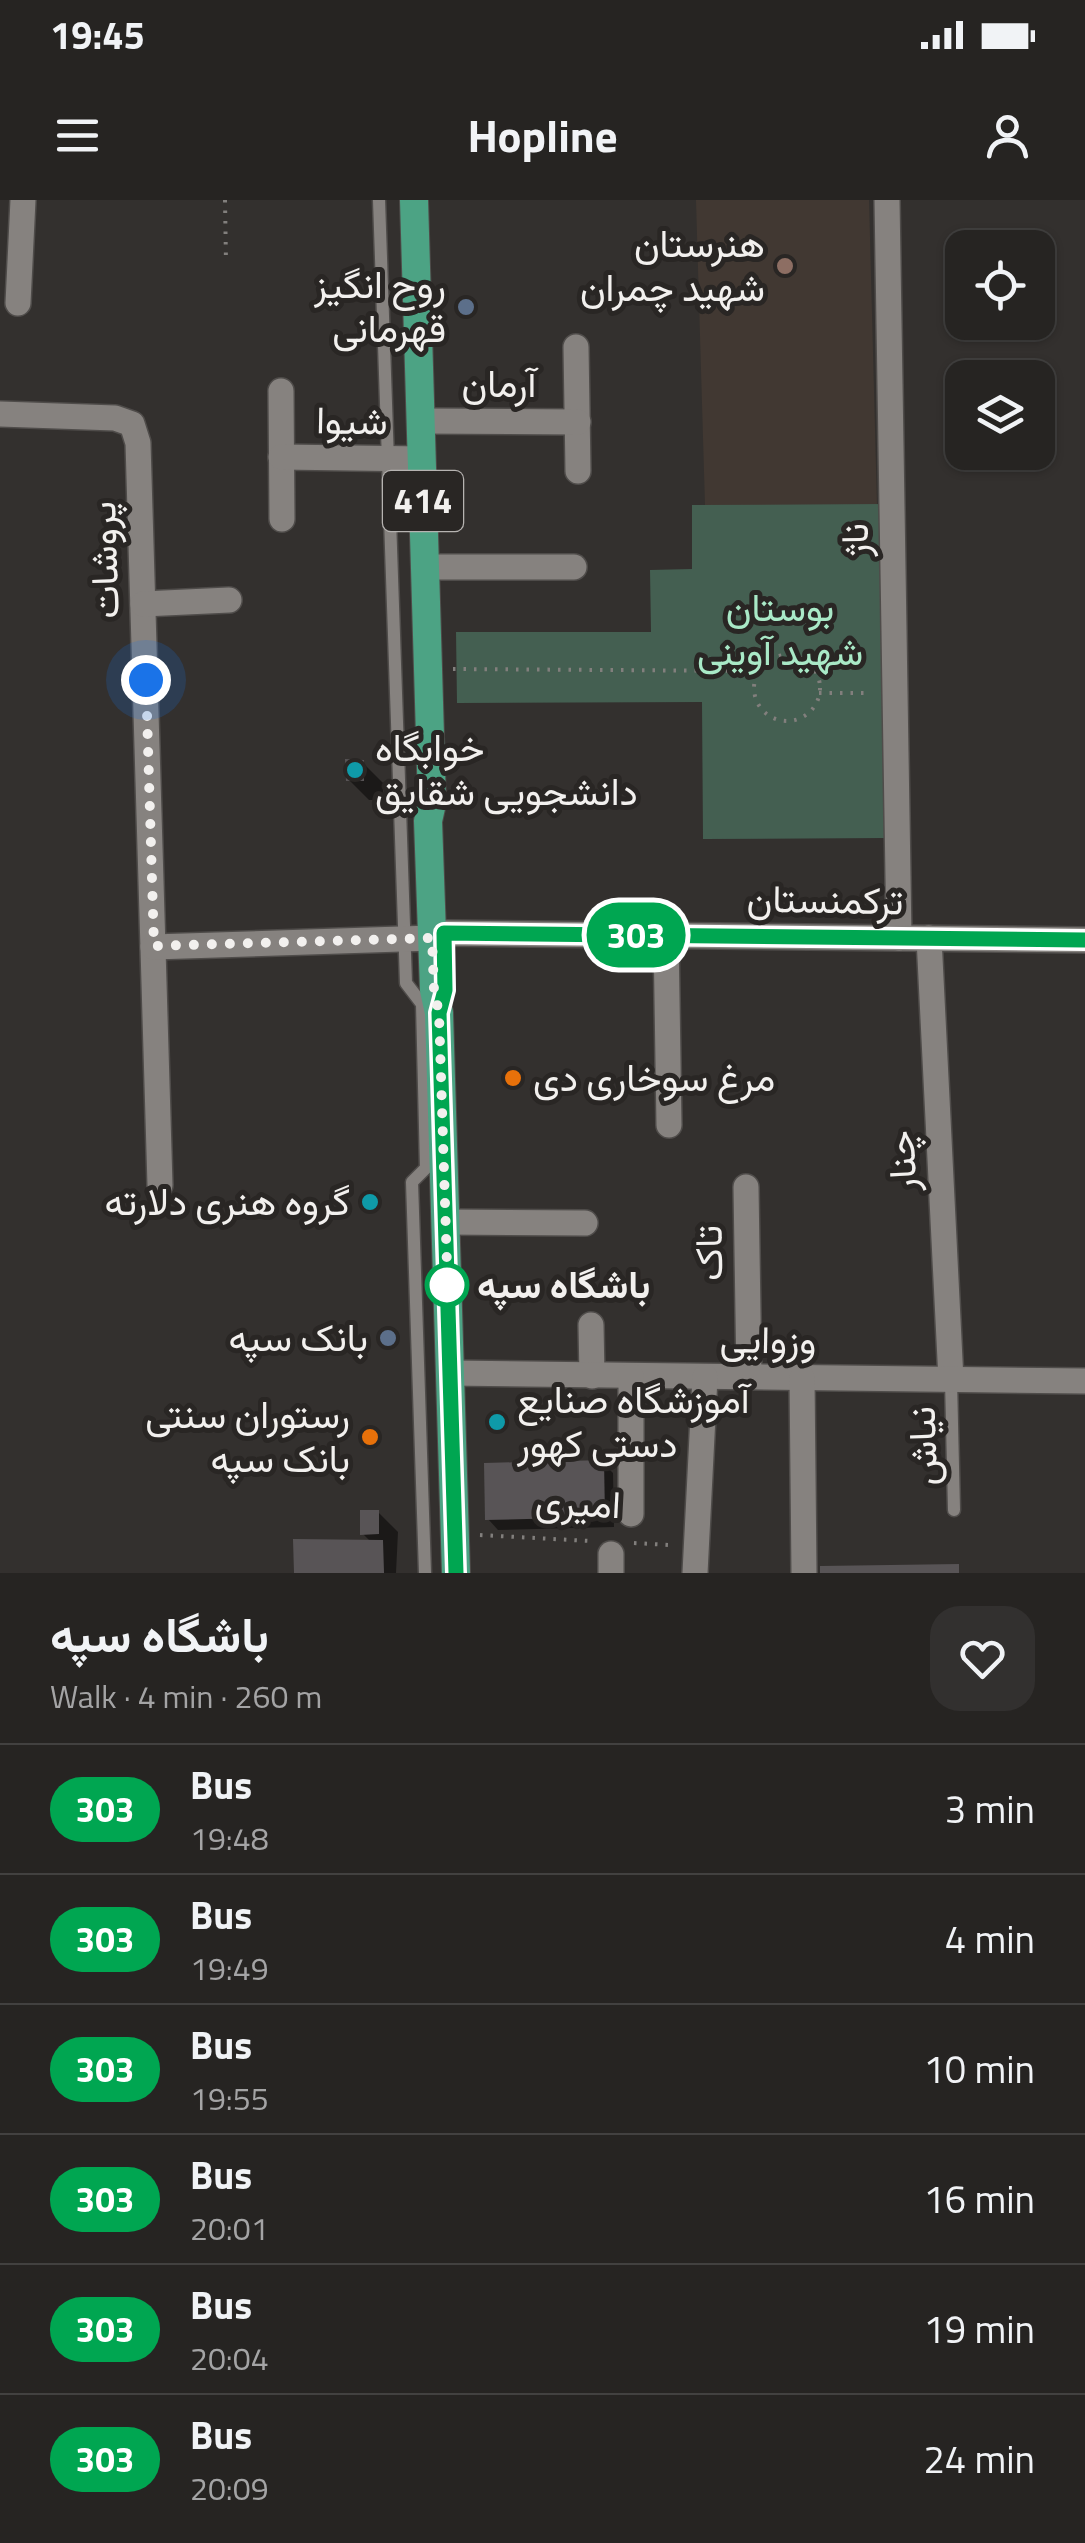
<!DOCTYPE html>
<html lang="en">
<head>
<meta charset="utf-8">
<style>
	:root { --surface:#262422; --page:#32302f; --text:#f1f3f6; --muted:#a4a4a5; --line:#424140 }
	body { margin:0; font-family:"Titillium Web",Vazirmatn,sans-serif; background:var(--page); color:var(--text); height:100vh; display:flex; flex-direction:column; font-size:38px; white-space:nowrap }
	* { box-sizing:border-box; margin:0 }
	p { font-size:32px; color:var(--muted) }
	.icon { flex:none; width:55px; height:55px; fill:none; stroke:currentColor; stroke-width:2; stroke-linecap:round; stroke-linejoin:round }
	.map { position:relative; height:1373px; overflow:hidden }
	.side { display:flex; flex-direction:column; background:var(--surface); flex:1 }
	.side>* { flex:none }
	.badge { padding:0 20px; border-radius:32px; font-size:35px; line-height:65px }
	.tools { position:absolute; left:945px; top:30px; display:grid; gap:20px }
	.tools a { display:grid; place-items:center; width:110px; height:110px; border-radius:20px; background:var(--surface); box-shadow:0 2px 8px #0004,0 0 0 2px var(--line); font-size:50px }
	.you { position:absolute; width:50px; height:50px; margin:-25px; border:8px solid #fff; border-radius:50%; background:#1a73e8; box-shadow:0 0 0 15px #1a73e833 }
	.map>.badge { position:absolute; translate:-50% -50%; box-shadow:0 0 0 5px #fff }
	.round { display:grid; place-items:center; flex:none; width:105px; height:105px; border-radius:30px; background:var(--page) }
	.headline { display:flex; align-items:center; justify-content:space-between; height:170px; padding:0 50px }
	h1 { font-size:48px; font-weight:700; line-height:75px }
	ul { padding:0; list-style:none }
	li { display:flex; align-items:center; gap:30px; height:130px; padding:0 50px; border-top:2px solid var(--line) }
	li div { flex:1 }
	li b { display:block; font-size:38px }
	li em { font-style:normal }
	li .badge { min-width:110px; font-weight:700; text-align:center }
	.status { display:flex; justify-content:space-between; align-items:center; height:70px; padding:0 50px; background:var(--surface); direction:ltr }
	.status svg { height:28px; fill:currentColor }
	header { display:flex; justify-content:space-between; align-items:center; height:130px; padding:0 50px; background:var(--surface); font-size:45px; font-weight:700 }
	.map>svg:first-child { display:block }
	.built { fill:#413832 }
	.green { fill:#445f51 }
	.shadow { fill:#0007 }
	.building { fill:#585456 }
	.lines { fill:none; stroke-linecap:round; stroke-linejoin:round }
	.service-casing { stroke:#4f4c4a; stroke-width:15 }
	.minor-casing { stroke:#4f4c4a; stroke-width:28 }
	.primary-casing { stroke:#4f4c4a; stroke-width:30 }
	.path { stroke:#827f7d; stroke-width:4; stroke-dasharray:2.5 8; stroke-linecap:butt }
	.service { stroke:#86827f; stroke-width:12 }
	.minor { stroke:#86827f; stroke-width:25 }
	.primary { stroke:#4ca384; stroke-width:28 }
	.line-casing { stroke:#fff; stroke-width:22 }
	.line { stroke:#00a651; stroke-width:15 }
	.walk { stroke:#f2f0ee; stroke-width:10; stroke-dasharray:0 18 }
	.education-dot { fill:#8d6e63; stroke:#292624; stroke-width:4 }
	.service-dot { fill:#5c6f8a; stroke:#292624; stroke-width:4 }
	.culture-dot { fill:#0f9aa8; stroke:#292624; stroke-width:4 }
	.food-dot { fill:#e8710a; stroke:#292624; stroke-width:4 }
	.stop-dot { fill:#fff; stroke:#00a651; stroke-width:5 }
	.labels { text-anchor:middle; stroke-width:10; stroke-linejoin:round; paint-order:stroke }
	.shield { fill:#292624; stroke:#b6b3b1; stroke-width:2.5 }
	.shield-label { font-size:35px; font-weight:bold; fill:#f2f0ee }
	.poi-label { font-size:38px; fill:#f2f0ee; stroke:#292624; text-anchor:end }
	.street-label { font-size:38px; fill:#f2f0ee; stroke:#292624 }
	.park-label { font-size:38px; fill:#a9e9c7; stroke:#292624 }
	.stop-label { font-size:38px; font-weight:bold; fill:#f2f0ee; stroke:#292624; text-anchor:start }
</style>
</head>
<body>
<div class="status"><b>19:45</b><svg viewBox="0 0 49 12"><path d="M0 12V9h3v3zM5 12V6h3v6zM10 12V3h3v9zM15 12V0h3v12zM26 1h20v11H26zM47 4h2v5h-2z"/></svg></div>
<header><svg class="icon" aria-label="menu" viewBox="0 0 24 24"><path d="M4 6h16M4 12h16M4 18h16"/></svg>Hopline<svg class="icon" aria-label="person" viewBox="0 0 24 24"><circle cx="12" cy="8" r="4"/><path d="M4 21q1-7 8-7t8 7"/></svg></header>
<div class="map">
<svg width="1085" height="1373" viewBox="0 0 1085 1373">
	<rect width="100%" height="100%" fill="#33302e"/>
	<path class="built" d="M696 0H869L877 305H705Z"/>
	<path class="green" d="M885 304 886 638 703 639 702 502 457 503 456 432H651L650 370 692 369V305Z"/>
	<g class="shadow">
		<path d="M363 563 383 583V600H369L349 580Z"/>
		<path d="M603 1263 613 1273 614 1327 498 1330 488 1319Z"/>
		<path d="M378 1312 398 1332 396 1373H296L371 1342 363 1334Z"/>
	</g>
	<g class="building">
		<path d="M345 559 364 560V581H346Z"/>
		<path d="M604 1260 605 1317 485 1320 484 1263Z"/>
		<path d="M360 1310H379V1334L360 1335Z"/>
		<path d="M293 1339 383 1340 384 1373H294Z"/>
		<path d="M959 1364V1373H820V1366Z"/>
	</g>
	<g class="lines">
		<defs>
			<g id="service">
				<path d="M379 0 406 783 422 804 426 968 412 982 425 1373"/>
				<path d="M951 1180 954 1310"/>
			</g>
			<g id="minor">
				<path d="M887 0 899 738"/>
				<path d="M18 103 23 0"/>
				<path d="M576 147 578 271"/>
				<path d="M281 191 282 319"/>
				<path d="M0 214 115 218 132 224 138 243 160 985"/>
				<path d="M421 221 578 222"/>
				<path d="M281 257 422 259"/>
				<path d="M425 367H574"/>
				<path d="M143 404 229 400"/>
				<path d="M444 733 1085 740"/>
				<path d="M666 735 669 925"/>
				<path d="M929 738 951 1180"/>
				<path d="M153 747 432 738"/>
				<path d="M746 987 749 1177"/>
				<path d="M445 1022 585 1023"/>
				<path d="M591 1125 592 1176"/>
				<path d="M450 1173 1085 1181"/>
				<path d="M802 1178 804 1373"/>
				<path d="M631 1314V1176"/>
				<path d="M611 1373V1354"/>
				<path d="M695 1373 705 1177"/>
			</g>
			<path id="primary" d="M414 0 432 603 428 621 434 790 439 813 456 1373"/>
		</defs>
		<use href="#service" class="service-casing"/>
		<use href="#minor" class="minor-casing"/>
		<use href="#primary" class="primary-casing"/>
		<g class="path">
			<path d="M225 0 226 63"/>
			<circle cx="787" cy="488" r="33"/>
			<path d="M453 469 758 471"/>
			<path d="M819 493H869"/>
			<path d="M480 1335 590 1341"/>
			<path d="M634 1343 670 1345"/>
		</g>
		<use href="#service" class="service"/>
		<use href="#minor" class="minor"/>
		<use href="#primary" class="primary"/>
	</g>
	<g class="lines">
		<defs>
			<path id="line" d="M456 1373 439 813 445 790 444 733 1085 740"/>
		</defs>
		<use href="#line" class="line-casing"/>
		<use href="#line" class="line"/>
		<path class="walk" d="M146 480 154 746 432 738 434 790 439 813 448 1098 447 1085"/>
	</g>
	<circle class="education-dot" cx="785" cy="66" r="10"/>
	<g class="service-dot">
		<circle cx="466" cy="107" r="10"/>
		<circle cx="388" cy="1138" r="10"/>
	</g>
	<g class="culture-dot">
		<circle cx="355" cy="570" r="10"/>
		<circle cx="370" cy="1002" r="10"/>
		<circle cx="497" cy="1222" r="10"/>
	</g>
	<g class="food-dot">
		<circle cx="513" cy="878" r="10"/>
		<circle cx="370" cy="1237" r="10"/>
	</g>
	<circle class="stop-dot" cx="447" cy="1085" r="20"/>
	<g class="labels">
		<rect class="shield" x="383" y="271" width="80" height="60" rx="8"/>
		<g class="shield-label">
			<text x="423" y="313">414</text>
		</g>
		<g class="poi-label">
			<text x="765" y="57">هنرستان<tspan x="765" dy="44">شهید چمران</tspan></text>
			<text x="446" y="98">روح انگیز<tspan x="446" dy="44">قهرمانی</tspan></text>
			<text x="375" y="561" text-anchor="start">خوابگاه<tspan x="375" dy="44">دانشجویی شقایق</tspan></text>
			<text x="533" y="891" text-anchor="start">مرغ سوخاری دی</text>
			<text x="350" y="1015">گروه هنری دلارته</text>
			<text x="368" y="1151">بانک سپه</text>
			<text x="517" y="1213" text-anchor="start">آموزشگاه صنایع<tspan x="517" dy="44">دستی کهور</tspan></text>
			<text x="350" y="1228">رستوران سنتی<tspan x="350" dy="44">بانک سپه</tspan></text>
		</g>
		<g class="street-label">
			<text x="499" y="197">آرمان</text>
			<text transform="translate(352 221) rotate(1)" y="13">شیوا</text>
			<text transform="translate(855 340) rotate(-91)" y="13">ناژ</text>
			<text transform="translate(104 360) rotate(-92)" y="13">پروشات</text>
			<text transform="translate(825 700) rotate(1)" y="13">ترکمنستان</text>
			<text transform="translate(902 961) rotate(-93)" y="13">چنار</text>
			<text transform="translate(709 1053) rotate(-91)" y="13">تاک</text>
			<text transform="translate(768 1140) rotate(1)" y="13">وزوایی</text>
			<text transform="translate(923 1246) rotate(-92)" y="13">نیاش</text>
			<text transform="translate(578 1303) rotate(3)" y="13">امیری</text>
		</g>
		<g class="park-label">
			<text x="780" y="421">بوستان<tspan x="780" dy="44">شهید آوینی</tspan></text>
		</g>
		<g class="stop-label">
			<text x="477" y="1098">باشگاه سپه</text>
		</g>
	</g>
</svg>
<div class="tools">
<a><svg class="icon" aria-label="locate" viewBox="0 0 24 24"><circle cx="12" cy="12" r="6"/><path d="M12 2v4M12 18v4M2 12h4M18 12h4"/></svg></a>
<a><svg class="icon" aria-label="layers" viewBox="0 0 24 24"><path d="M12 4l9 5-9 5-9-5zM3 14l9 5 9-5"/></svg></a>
</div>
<div class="you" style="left:146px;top:480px"></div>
<b class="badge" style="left:636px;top:735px;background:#00a651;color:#fff">303</b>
</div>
<section class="side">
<div class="headline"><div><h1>باشگاه سپه</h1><p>Walk · 4 min · 260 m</p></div><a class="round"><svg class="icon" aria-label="heart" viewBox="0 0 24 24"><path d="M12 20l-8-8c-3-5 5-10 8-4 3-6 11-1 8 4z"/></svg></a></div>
<ul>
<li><span class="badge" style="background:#00a651;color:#fff">303</span><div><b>Bus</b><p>19:48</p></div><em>3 min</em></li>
<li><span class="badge" style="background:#00a651;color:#fff">303</span><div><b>Bus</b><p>19:49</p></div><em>4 min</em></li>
<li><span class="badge" style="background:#00a651;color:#fff">303</span><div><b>Bus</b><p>19:55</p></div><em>10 min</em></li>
<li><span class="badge" style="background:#00a651;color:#fff">303</span><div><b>Bus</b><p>20:01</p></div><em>16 min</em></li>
<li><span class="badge" style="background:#00a651;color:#fff">303</span><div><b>Bus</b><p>20:04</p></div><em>19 min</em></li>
<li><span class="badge" style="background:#00a651;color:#fff">303</span><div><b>Bus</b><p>20:09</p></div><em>24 min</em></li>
</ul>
</section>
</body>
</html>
